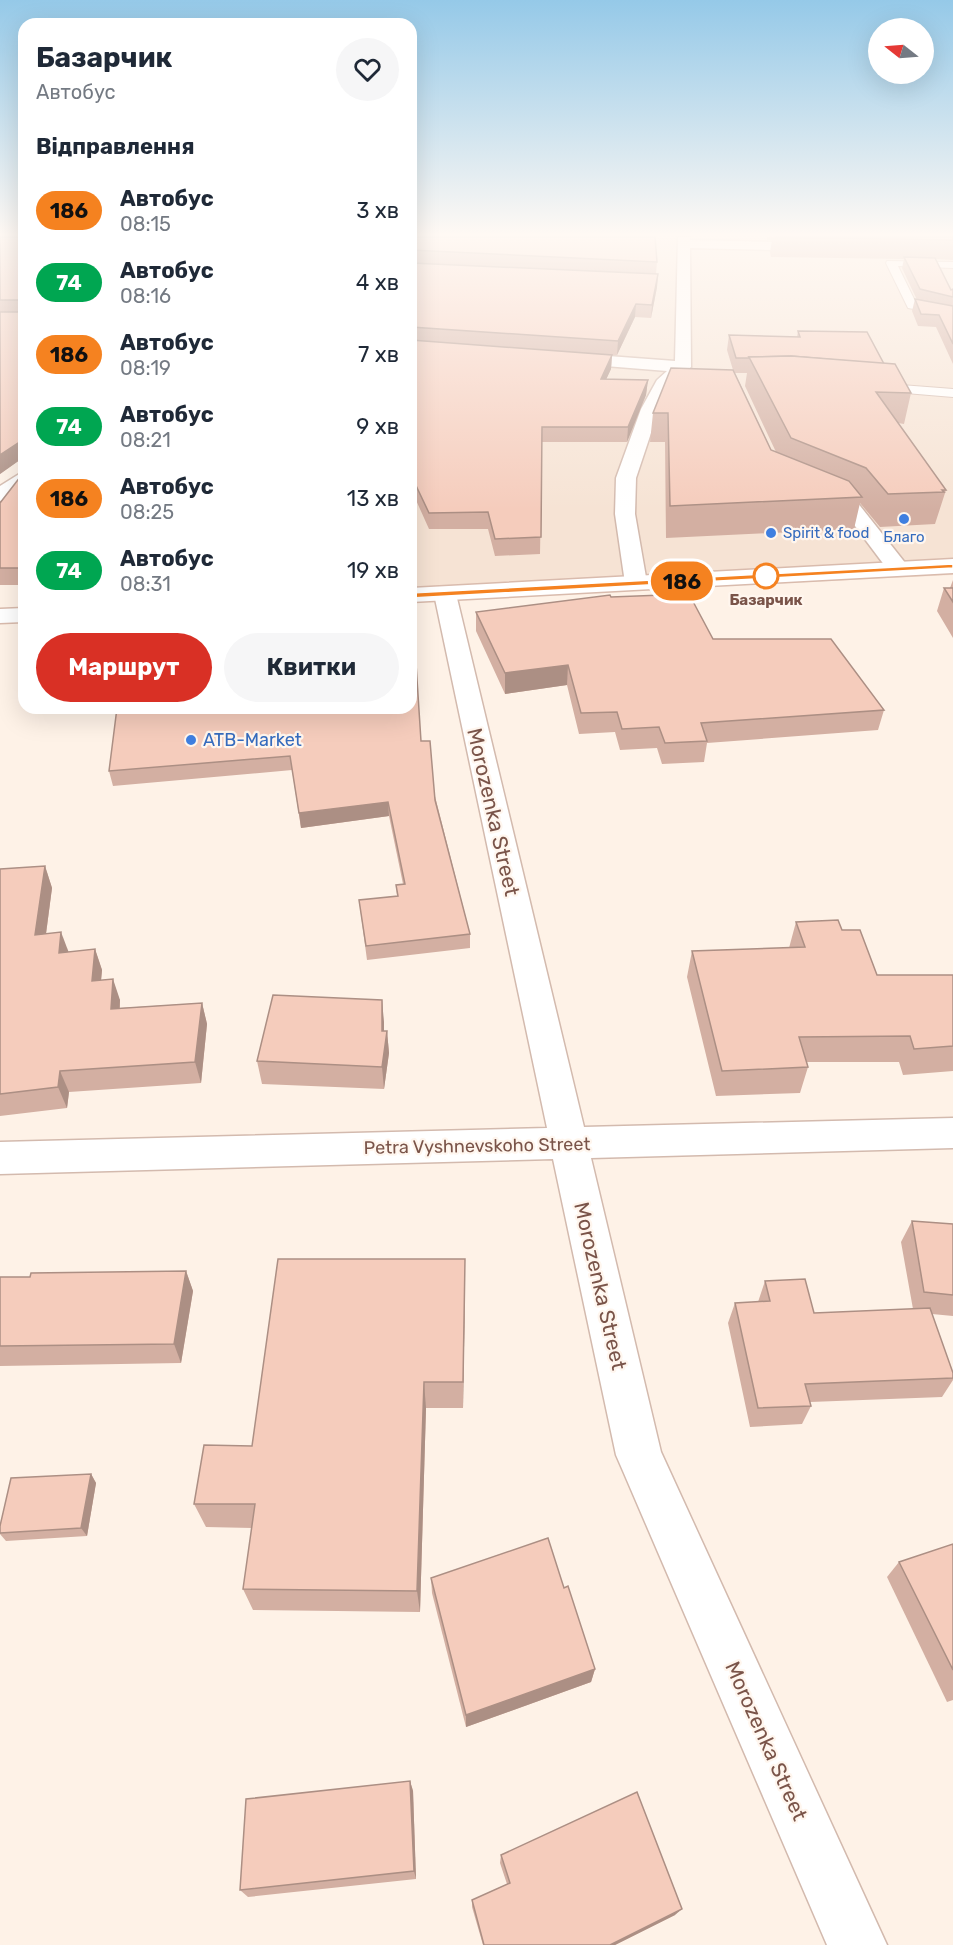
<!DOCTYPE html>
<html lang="uk">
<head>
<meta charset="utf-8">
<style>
	:root { --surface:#fff; --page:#f6f6f7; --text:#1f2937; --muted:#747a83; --accent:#d93025 }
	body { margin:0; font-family:Rubik,sans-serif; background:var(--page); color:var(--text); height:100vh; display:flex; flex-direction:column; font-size:22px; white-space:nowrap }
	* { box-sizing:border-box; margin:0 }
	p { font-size:20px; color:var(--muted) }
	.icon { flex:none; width:33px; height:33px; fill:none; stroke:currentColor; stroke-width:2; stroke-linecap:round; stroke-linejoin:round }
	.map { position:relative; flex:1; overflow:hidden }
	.sheet { position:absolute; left:18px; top:18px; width:399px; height:696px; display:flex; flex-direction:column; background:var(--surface); border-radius:18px; box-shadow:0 6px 24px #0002 }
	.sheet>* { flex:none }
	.badge { padding:0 12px; border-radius:20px; font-size:21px; line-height:39px }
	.needle { width:39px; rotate:287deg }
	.tools { position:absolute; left:868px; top:18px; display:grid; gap:12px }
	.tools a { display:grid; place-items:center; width:66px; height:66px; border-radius:50%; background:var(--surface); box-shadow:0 6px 24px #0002; font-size:30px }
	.map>.badge { position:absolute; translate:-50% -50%; box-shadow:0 0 0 3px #fff }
	h2 { padding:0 18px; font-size:22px; line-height:54px }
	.round { display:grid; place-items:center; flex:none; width:63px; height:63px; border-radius:32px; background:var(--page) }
	.head { display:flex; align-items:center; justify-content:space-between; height:102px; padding:0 18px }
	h1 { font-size:28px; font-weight:700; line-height:45px }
	.button { display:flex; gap:12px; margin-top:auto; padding:12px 18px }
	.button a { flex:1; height:69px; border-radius:36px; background:var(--accent); color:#fff; font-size:24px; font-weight:700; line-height:69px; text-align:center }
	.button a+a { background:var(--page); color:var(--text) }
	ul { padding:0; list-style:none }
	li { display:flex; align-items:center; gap:18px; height:72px; padding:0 18px }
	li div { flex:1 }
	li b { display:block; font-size:22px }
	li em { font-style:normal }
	li .badge { min-width:66px; font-weight:700; text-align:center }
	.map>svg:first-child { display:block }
	.residential { fill:#f6e3d4 }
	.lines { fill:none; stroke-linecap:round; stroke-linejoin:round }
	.lane-casing { stroke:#d3baae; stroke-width:2 }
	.street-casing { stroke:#d3baae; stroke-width:3 }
	.secondary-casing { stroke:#d9bbad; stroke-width:3 }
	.lane { fill:#fff; fill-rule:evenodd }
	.street { fill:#fff; fill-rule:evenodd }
	.secondary { fill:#fff; fill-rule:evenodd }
	.wall { fill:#d3afa2; fill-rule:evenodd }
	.shaded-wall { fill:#ac8f84 }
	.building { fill:#f5ccbc; stroke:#ac8f84; stroke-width:1.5 }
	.line { fill:#f58220; stroke:#fff; stroke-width:1.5 }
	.shop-dot { fill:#3f7fe0; stroke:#fff6ee; stroke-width:2 }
	.stop-dot { fill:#fff; stroke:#f58220; stroke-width:3 }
	.labels { text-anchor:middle; stroke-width:4.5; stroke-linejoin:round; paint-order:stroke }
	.far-shop-label { font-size:15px; fill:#366cbe; stroke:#fff6ee; text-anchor:start }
	.far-stop-label { font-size:15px; font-weight:bold; fill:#7a5449; stroke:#fff6ee }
	.shop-label { font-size:18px; fill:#366cbe; stroke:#fff6ee; text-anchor:start }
	.street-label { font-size:18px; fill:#7a5449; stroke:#fff6ee }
	.near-street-label { font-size:21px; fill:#7a5449; stroke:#fff6ee }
</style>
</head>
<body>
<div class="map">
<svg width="953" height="1945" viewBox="0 0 953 1945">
	<rect width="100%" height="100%" fill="#fef2e7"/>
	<path class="residential" d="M411 237H953V575L411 601Z"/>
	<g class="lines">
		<defs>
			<g id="lane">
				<path d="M887 261 953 262V268L898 266 916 303 953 310V316L908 308 886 263Z"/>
				<path d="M875 383 953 389V397L870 390 869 387Z"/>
			</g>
			<g id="street">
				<path d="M678 237H690V240L816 243 822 247 816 251 690 248 691 367 672 383 659 409 636 478 635 514 647 583 644 588H628L625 583 615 514 616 478 641 409 657 380 667 371 568 363 560 358 568 353 675 361Z"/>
				<path d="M24 471V486L7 499 0 501V486Z"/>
				<path d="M820 488 857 502 910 569 907 574H891L843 510 813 498 810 494 813 490Z"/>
				<path d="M445 587 453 589 456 594 584 1127 953 1118V1148L591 1158 661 1452 887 1945H827L623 1471 616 1455 553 1159 0 1174V1142L547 1128 434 594 437 589Z"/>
			</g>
			<g id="secondary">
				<path d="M953 559V573L411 602V588Z"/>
				<path d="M24 608V622L0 623V609Z"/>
			</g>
		</defs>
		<use href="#lane" class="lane-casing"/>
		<use href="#street" class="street-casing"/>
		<use href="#secondary" class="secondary-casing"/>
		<use href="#lane" class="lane"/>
		<use href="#street" class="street"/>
		<use href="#secondary" class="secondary"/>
	</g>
	<g class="wall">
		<path d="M0 237H24V457L0 474Z"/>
		<path d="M411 237 657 262 656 274H658L657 287 651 318 635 317 617 355H612L611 369 606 379 648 380 646 395 627 442H542L540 554 495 556 488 529H429L411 489Z"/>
		<path d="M767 237H953V260L935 259 951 290 953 289V364L936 327 918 326 912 311 915 299 917 300 902 268 904 259 771 257 770 252 772 240H767Z"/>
		<path d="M798 331 884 364 911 393 904 424 898 423 946 490 935 524 880 527 860 503 854 529 666 538 665 442H650L653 413 733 370 727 350 729 335 797 337ZM735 373H747L745 386 776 452 771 450Z"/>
		<path d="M24 472V585H0V503Z"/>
		<path d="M953 580V638L937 611 944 588H950Z"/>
		<path d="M611 597 884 710 878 730 707 743 704 762 662 764 657 748 620 750 615 732 579 734 567 685 505 694 476 631V612Z"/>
		<path d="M421 741 470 934V948L367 960 359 900 397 896 396 885 403 884 389 816 301 828 292 770 113 786 109 771Z"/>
		<path d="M45 866 52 888 46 934 68 952 95 949 102 970 101 980 120 1000V1008L202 1003 207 1024 201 1083 69 1092 67 1108 0 1116V869Z"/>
		<path d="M796 922 842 930 877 975H953V1071L903 1075 899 1062H807L808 1067 800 1093 716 1096 687 977 692 951 789 948Z"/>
		<path d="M382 1000 384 1031H387L389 1053 384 1089 262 1084 257 1061Z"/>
		<path d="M912 1221 953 1224V1316L932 1314 953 1373V1380L942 1397 810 1402 811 1406 802 1424 750 1427 728 1323 735 1303 758 1302 765 1281 814 1313 913 1309 901 1242Z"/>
		<path d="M186 1271 193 1291 181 1363 0 1366V1277H30Z"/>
		<path d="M465 1288 463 1408H426L420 1612 253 1610 243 1589 252 1528 206 1527 194 1504 252 1446Z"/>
		<path d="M91 1474 96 1483 87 1536 6 1541 0 1534V1526Z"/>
		<path d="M953 1544V1700L947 1702 887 1577 899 1562Z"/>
		<path d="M431 1578 564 1588 595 1669 591 1682 466 1727 432 1593Z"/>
		<path d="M410 1781 413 1791 416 1879 248 1897 240 1890Z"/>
		<path d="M501 1855 675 1915 615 1945H483L472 1907V1900L507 1884 500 1863Z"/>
	</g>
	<g class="shaded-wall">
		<path d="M658 274 657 287 651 318 652 305Z"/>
		<path d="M636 304 635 317 617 355 618 341Z"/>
		<path d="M612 355 611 369 600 393 601 379Z"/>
		<path d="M648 380 646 395 627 442 628 427Z"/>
		<path d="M24 439V457L0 474V455Z"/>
		<path d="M568 665 567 685 505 694V673Z"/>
		<path d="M388 802 389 816 301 828 299 813Z"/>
		<path d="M45 866 52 888 43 956 35 935Z"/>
		<path d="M61 932 69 953H59Z"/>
		<path d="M95 949 102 970 99 1002 92 981Z"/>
		<path d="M113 979 120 1000 118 1030 111 1009Z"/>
		<path d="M382 1000 384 1022V1052L387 1031 389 1053 384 1089 382 1067Z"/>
		<path d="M202 1003 207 1024 201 1083 195 1062Z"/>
		<path d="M60 1071 69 1092 67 1108 58 1087Z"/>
		<path d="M465 1259V1288L463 1408V1382Z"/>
		<path d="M186 1271 193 1291 181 1363 174 1344Z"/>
		<path d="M424 1382 426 1408 420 1612 417 1591Z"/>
		<path d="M91 1474 96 1483 87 1536 81 1528Z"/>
		<path d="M595 1669 591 1682 466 1727V1715Z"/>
		<path d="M410 1781 413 1791 416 1879 414 1871Z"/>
		<path d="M682 1909 675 1915 615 1945H610Z"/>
	</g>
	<g class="building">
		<path d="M0 237H24V439L0 455V312H22L21 300H0Z"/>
		<path d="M411 237H655L657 262 411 250Z"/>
		<path d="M776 237H953V240Z"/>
		<path d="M904 257 935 258 951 290 953 289V297L920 289Z"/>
		<path d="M411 263 658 274 652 305 636 304 618 341 411 327Z"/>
		<path d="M915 299 953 306V344L939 315 921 314Z"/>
		<path d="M798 331 867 332 884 364 791 356 749 357 750 358H736L729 335 800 337Z"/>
		<path d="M411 340 612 355 601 379 648 380 628 427H542L541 537 495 539 488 512 429 513 411 475Z"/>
		<path d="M791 356 895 364 911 393 876 392 946 490H942L944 492 888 494 866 468 791 438 749 357Z"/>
		<path d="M671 368 733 370 771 450 849 481 862 497 670 506 668 413H653Z"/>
		<path d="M24 472V568H0V503Z"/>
		<path d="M944 588H953V602Z"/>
		<path d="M689 594 713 639H831L884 710 701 723 707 741 665 743 659 727 622 729 617 712 581 713 568 665 505 673 476 612 610 595 611 597Z"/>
		<path d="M411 617H413L421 741H430L435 800 470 934 366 946 359 900 398 896 396 885 405 884 388 802 299 813 290 756 109 771 117 708H411Z"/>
		<path d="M45 866 35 935 61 932 59 953 95 949 92 981 113 979 111 1009 202 1003 195 1062 60 1071 58 1087 0 1094V869Z"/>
		<path d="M838 920 842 930H860L877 975H953V1046L914 1049 910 1036 799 1037 808 1067 722 1071 692 951 805 947 796 922Z"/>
		<path d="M273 995 382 1000V1031H387L382 1067 257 1061Z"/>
		<path d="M912 1221 953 1224V1295L924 1292Z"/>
		<path d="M278 1259H465L463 1382H424L417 1591 243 1589 255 1504H194L204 1445 252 1446Z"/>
		<path d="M186 1271 174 1344 0 1346V1277H30L31 1273Z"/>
		<path d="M805 1279 814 1313 930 1308 953 1373V1378L805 1384 811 1406 758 1408 735 1303 770 1301 765 1281Z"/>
		<path d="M91 1474 81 1528 0 1533V1526L11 1478Z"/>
		<path d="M548 1538 564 1588 568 1586 595 1669 466 1715 431 1578Z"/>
		<path d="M953 1544V1670L899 1562Z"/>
		<path d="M410 1781 414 1871 240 1890 246 1799Z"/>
		<path d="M637 1792 682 1909 610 1945H484L472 1900 510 1883 501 1855Z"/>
	</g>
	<linearGradient id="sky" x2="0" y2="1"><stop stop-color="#95c9e8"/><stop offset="0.46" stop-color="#fff9f4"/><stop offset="1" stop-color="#fff9f4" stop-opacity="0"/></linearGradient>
	<rect width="953" height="510" fill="url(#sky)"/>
	<path class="line" d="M953 564V568L411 598 407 595 411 593Z"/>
	<g class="shop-dot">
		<circle cx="904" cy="519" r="6"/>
		<circle cx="771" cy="533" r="6"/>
		<circle cx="191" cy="740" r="6"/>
	</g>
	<circle class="stop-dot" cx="766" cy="576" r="12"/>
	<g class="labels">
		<g class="far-shop-label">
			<text x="783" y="538">Spirit &amp; food</text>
			<text x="904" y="542" text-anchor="middle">Благо</text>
		</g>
		<g class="far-stop-label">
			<text x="766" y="605">Базарчик</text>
		</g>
		<g class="shop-label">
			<text x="203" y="746">ATB-Market</text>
		</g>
		<g class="street-label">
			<text transform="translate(477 1146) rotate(-1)" y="6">Petra Vyshnevskoho Street</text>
		</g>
		<g class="near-street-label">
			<text transform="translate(493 812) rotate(77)" y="7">Morozenka Street</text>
			<text transform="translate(600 1286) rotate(77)" y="7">Morozenka Street</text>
			<text transform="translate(766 1741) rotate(66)" y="7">Morozenka Street</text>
		</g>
	</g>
</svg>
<div class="tools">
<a><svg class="needle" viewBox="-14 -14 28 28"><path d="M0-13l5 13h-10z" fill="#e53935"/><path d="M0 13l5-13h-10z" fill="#747a83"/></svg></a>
</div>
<b class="badge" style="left:682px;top:581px;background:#f58220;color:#111">186</b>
<section class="sheet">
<div class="head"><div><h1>Базарчик</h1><p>Автобус</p></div><a class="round"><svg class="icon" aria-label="heart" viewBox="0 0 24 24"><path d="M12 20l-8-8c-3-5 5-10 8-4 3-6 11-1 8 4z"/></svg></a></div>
<h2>Відправлення</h2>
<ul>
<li><span class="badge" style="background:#f58220;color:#111">186</span><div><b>Автобус</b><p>08:15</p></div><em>3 хв</em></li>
<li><span class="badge" style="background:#00a651;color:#fff">74</span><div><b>Автобус</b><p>08:16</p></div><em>4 хв</em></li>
<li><span class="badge" style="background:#f58220;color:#111">186</span><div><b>Автобус</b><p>08:19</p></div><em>7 хв</em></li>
<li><span class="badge" style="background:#00a651;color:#fff">74</span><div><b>Автобус</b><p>08:21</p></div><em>9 хв</em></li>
<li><span class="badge" style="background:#f58220;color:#111">186</span><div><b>Автобус</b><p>08:25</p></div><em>13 хв</em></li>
<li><span class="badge" style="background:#00a651;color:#fff">74</span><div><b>Автобус</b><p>08:31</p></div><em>19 хв</em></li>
</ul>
<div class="button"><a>Маршрут</a><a>Квитки</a></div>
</section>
</div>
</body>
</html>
